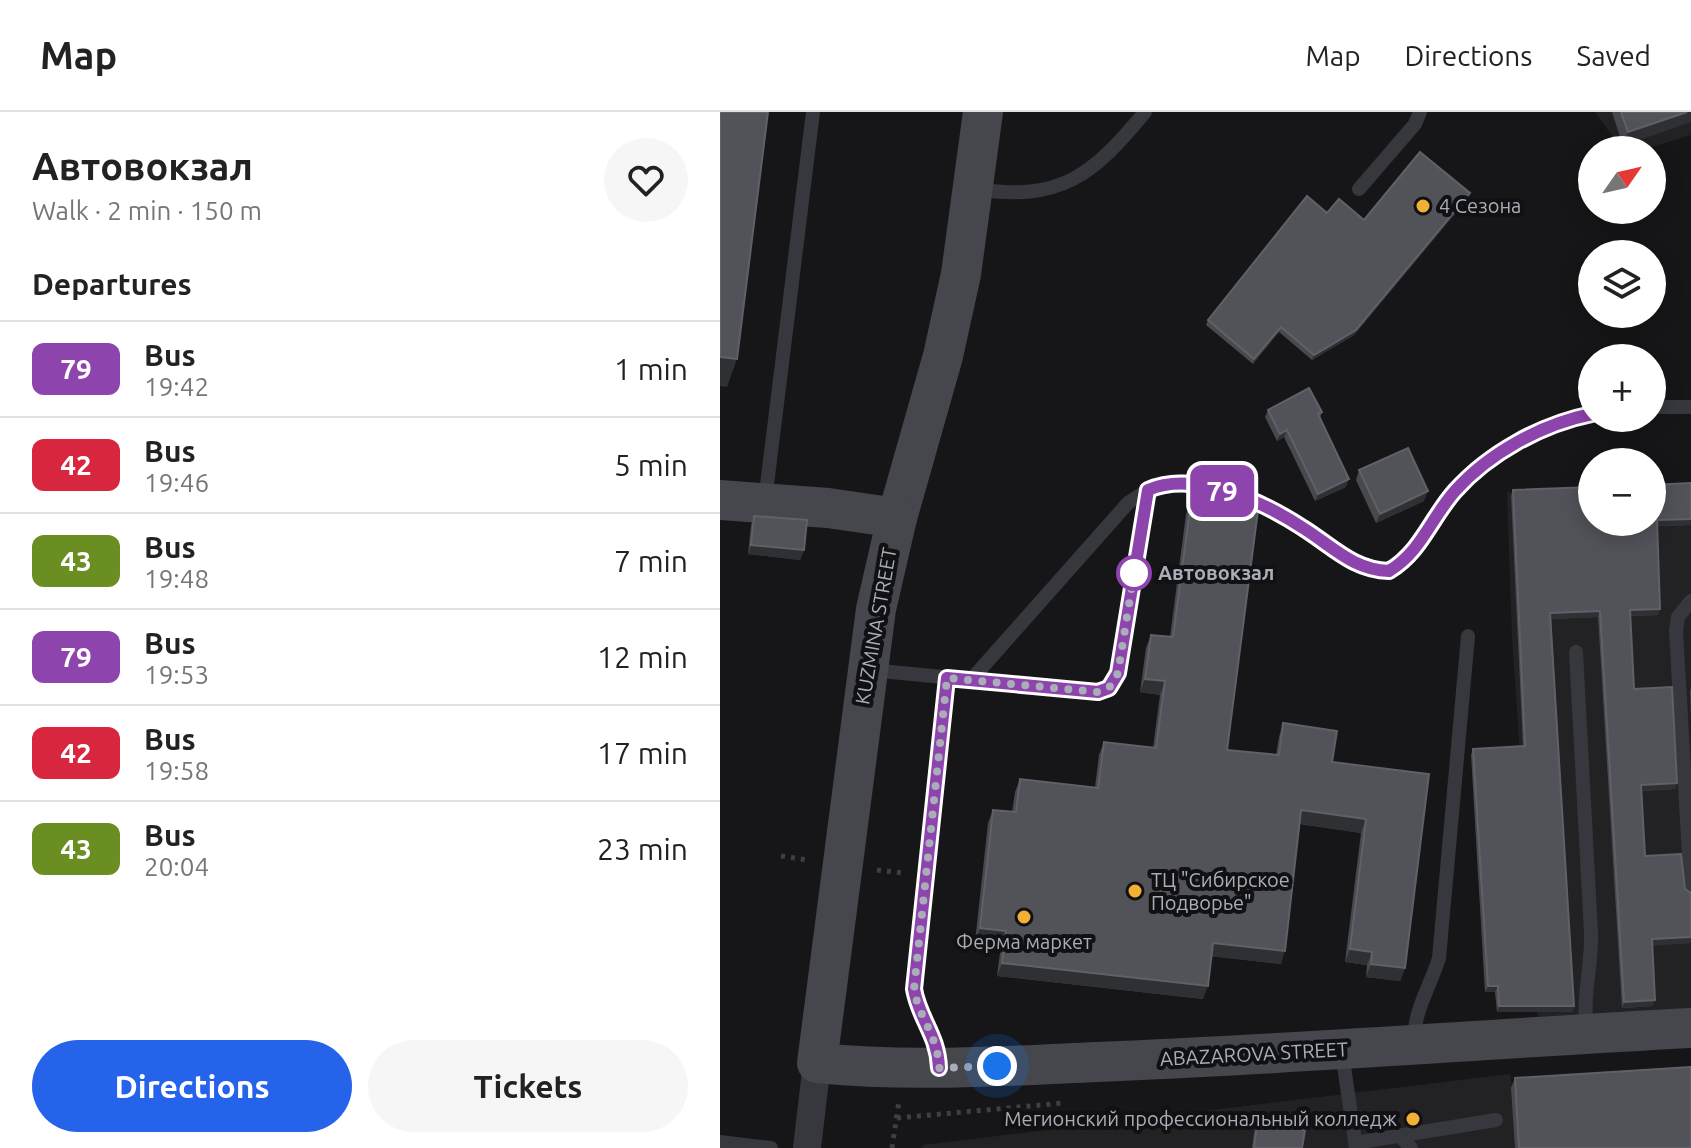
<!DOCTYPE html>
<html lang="en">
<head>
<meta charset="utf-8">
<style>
	:root { --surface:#fff; --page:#f6f6f6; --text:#222; --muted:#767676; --line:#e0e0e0; --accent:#2563eb }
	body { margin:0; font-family:Ubuntu,sans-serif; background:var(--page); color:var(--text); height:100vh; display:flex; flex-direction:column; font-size:30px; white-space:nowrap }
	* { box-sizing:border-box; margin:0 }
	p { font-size:26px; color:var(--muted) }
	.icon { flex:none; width:44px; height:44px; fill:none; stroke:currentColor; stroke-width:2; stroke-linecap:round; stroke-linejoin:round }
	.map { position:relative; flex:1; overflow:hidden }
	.sheet { display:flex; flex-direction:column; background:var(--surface); width:720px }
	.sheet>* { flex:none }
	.badge { padding:0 16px; border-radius:12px; font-size:28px; line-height:52px }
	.needle { width:52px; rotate:56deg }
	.buttons { position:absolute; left:858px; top:24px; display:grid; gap:16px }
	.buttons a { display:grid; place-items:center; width:88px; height:88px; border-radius:50%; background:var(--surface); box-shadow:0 4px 20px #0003; font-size:40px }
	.you { position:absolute; width:40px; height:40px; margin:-20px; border:6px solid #fff; border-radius:50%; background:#1a73e8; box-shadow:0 0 0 12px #1a73e833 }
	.map>.badge { position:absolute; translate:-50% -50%; box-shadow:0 0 0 4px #fff }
	h2 { padding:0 32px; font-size:30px; line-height:72px }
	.round { display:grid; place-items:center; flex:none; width:84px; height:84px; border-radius:42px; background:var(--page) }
	.summary { display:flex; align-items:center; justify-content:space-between; height:136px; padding:0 32px }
	h1 { font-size:38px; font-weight:700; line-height:60px }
	.button { display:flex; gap:16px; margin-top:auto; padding:16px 32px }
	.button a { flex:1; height:92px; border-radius:48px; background:var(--accent); color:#fff; font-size:32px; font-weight:700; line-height:92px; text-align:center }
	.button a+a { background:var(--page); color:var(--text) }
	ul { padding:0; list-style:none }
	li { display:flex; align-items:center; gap:24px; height:96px; padding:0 32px; border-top:2px solid var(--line) }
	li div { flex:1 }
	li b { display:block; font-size:30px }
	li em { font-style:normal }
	li .badge { min-width:88px; font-weight:700; text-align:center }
	header { display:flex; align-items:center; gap:48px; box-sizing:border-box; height:112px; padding:0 40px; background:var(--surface); border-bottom:2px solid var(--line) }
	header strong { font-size:38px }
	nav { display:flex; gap:44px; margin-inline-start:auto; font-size:28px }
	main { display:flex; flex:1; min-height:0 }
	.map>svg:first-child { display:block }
	.built { fill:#222225 }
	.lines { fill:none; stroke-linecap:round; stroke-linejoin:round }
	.path { stroke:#3d3f44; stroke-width:5; stroke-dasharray:4 6; stroke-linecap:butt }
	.lane { stroke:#37383d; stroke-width:14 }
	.street { stroke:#37383d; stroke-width:28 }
	.secondary { stroke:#45474d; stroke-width:40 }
	.wall { fill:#47494d }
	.shaded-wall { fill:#2f3033 }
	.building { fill:#525359; stroke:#5f6168; stroke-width:2 }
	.line-casing { stroke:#fff; stroke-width:18 }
	.line { stroke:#8e44ad; stroke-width:12 }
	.walk { stroke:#a8adb8; stroke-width:8; stroke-dasharray:0 14.4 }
	.poi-dot { fill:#f2b134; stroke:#111113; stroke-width:3 }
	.stop-dot { fill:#fff; stroke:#8e44ad; stroke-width:4 }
	.labels { text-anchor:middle; stroke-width:8; stroke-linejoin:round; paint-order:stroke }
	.poi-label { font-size:20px; fill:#a8adb8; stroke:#111113; text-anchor:start }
	.stop-label { font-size:20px; font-weight:bold; fill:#a8adb8; stroke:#111113; text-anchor:start }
	.street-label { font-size:20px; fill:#a8adb8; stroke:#111113 }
</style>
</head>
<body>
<header>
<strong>Map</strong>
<nav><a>Map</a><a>Directions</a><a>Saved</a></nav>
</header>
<main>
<section class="sheet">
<div class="summary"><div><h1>Автовокзал</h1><p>Walk · 2 min · 150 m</p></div><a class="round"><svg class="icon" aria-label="heart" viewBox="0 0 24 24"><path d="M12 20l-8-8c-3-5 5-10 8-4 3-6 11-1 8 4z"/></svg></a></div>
<h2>Departures</h2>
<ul>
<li><span class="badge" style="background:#8e44ad;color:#fff">79</span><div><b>Bus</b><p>19:42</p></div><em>1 min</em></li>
<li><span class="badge" style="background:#d7263d;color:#fff">42</span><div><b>Bus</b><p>19:46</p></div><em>5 min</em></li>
<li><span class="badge" style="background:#6b8e23;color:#fff">43</span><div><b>Bus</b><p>19:48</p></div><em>7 min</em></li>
<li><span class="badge" style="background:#8e44ad;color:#fff">79</span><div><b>Bus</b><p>19:53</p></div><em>12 min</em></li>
<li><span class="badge" style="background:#d7263d;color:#fff">42</span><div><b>Bus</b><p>19:58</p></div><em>17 min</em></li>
<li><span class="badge" style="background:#6b8e23;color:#fff">43</span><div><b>Bus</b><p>20:04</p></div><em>23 min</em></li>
</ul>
<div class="button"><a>Directions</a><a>Tickets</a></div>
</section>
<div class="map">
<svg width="971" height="1036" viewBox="0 0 971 1036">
	<rect width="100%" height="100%" fill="#161618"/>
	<g class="built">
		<path d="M875 0H971V23L922 38H902Z"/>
		<path d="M971 372V898L818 907 792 525 787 380 872 376V410H932Z"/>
		<path d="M790 962 792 976 971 1036H202L203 1033Z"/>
	</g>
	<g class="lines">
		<g class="path">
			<path d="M61 744 88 748"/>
			<path d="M157 758 183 761"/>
			<path d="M177 1006 343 991"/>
			<path d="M172 1036 179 989"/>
		</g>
		<g class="lane">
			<path d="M254 77C341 90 372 64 425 0"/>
			<path d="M639 77 695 12 700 0"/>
			<path d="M932 295H971"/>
			<path d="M45 389 93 0"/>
			<path d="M971 489 958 505 956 519 971 778"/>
			<path d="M856 540 871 821C872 854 862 885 867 918"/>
			<path d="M150 558 378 580 389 576 398 561 428 378"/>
			<path d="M251 568 408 391C423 381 439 370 457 369 494 367 562 401 592 422 613 437 637 462 666 459 696 455 717 398 736 378 772 341 822 312 872 302"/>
			<path d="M694 929C694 898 710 875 719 846L748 524"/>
			<path d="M622 941 636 1036"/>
			<path d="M218 955C218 924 199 906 194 877L227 566"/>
			<path d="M680 1024 691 1036"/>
			<path d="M0 1030 51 1036"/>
			<path d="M635 1031 776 1008"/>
		</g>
		<path class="street" d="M87 1036 97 951"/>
		<g class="secondary">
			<path d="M263 0 241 162 223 244 177 406 156 497 97 951C198 961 299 953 400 949 591 941 781 926 971 916"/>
			<path d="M0 388 108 396 177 406"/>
		</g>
	</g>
	<g class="wall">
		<path d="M892 0H971L903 34Z"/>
		<path d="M748 86 634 223 592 248 559 220 533 252 486 213 488 208 607 101 644 108Z"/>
		<path d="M548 298 602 300 600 306 626 375 595 389 564 325 557 329 545 305Z"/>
		<path d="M639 358 704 389 656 411 636 368Z"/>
		<path d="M971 371V413L937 414 938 503 910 504 914 577 957 671 955 677 921 679 925 744 971 781V831L932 833 933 894 902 896 878 505 831 507 854 894 852 900H777L775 880H765L751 643 753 637 803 634 791 384 793 378Z"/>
		<path d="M471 389 507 638 556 643 559 625 563 611 612 650 709 662 685 856 680 869 646 865 647 853 625 850 641 721 580 712 561 852 491 844 483 887 277 864 281 833 255 830 268 711 273 698 292 700 295 680 300 667 375 675 379 643 384 630 433 636 440 583 420 580 426 536 431 523 450 525 466 402Z"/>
		<path d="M34 404 84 438 80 448 28 442 31 413Z"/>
		<path d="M971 575V605L970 580Z"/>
		<path d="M795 966 971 1036H795L791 976Z"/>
		<path d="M537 1012 582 1036H532L534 1021Z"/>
	</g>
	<g class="shaded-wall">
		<path d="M967 0H971V10L903 34 908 20Z"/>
		<path d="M750 81 748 86 634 223 592 248 594 243Z"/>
		<path d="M561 215 559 220 533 252 534 247Z"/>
		<path d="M0 245 17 247 7 275 0 274Z"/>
		<path d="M567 318 564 325 557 329 560 322Z"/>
		<path d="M629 367 626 375 595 389 598 382Z"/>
		<path d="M708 379 704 389 656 411 660 402Z"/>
		<path d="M971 407V413L934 414 937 408Z"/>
		<path d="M31 433 84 438 80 448 28 442Z"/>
		<path d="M940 497 938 503 907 504 910 498Z"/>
		<path d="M880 499 878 505 828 507 830 501Z"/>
		<path d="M425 567 445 569 440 583 420 580Z"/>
		<path d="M957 671 955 677 919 679 921 673Z"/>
		<path d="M581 698 646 707 641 721 576 711Z"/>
		<path d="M260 816 286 819 281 833 255 830Z"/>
		<path d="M971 825V831L930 834 932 827Z"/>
		<path d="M493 831 565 839 561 852 488 844Z"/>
		<path d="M630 837 652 840 647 853 625 850Z"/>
		<path d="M282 851 488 874 483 887 277 864Z"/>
		<path d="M651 852 685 856 680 869 646 865Z"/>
		<path d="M768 874H778L775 880H765Z"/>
		<path d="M935 888 933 894 902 896 904 890Z"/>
		<path d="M779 894H854L852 900H777Z"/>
	</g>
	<g class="building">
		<path d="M0 0H48L17 247 0 245Z"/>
		<path d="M901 0H967L908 20Z"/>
		<path d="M700 40 750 81 636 218 594 243 561 215 534 247 488 208 587 84 607 101 619 87 644 108Z"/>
		<path d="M589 276 602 300 598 302 629 367 598 382 567 318 560 322 548 298Z"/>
		<path d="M688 336 708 379 660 402 639 358Z"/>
		<path d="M971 371V407L937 408 940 497 910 498 914 577 952 575 957 671 921 673 925 744 961 742 965 777 971 781V825L932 827 935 888 904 890 880 499 830 501 854 894H779L778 874H768L753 637 805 634 793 378 872 375V410H932V373Z"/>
		<path d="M471 389 538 398 507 638 559 643 563 611 617 619 612 650 709 662 685 856 651 852 652 840 630 837 646 707 581 698 565 839 493 831 488 874 282 851 286 819 260 816 273 698 296 700 300 667 378 676 384 630 436 636 445 569 425 567 431 523 453 525Z"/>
		<path d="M34 404 87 408 84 438 31 433Z"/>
		<path d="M971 955V1036H799L795 966Z"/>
		<path d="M537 1012 585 1018 582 1036H534Z"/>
	</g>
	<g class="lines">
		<defs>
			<path id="line" d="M219 956C218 923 199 907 194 877L227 566 378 580 389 576 398 561 428 378C474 358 542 389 583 416 612 434 633 458 669 459 701 440 711 406 735 379 769 341 822 312 872 302"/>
		</defs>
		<use href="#line" class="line-casing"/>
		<use href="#line" class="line"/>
		<path class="walk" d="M277 954 219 956C218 923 199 907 194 877L227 566 378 580 389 576 398 561 414 461"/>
	</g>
	<g class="poi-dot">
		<circle cx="703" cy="94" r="8"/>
		<circle cx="415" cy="779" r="8"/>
		<circle cx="304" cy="805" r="8"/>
		<circle cx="693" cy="1007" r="8"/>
	</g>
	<circle class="stop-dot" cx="414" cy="461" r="16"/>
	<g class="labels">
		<g class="poi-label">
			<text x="719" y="101">4 Сезона</text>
			<text x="431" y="775">ТЦ "Сибирское<tspan x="431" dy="23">Подворье"</tspan></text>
			<text x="304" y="837" text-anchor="middle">Ферма маркет</text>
			<text x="677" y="1014" text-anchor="end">Мегионский профессиональный колледж</text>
		</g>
		<g class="stop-label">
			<text x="438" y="468">Автовокзал</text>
		</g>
		<g class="street-label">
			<text transform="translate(156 514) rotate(-80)" y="7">KUZMINA STREET</text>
			<text transform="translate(534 942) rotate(-3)" y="7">ABAZAROVA STREET</text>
		</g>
	</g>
</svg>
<div class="buttons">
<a><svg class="needle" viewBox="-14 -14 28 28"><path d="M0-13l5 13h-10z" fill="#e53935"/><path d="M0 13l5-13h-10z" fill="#767676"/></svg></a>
<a><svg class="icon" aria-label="layers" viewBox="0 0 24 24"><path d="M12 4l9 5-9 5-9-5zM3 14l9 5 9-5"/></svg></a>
<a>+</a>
<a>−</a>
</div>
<div class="you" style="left:277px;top:954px"></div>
<b class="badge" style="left:502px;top:379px;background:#8e44ad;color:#fff">79</b>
</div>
</main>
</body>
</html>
